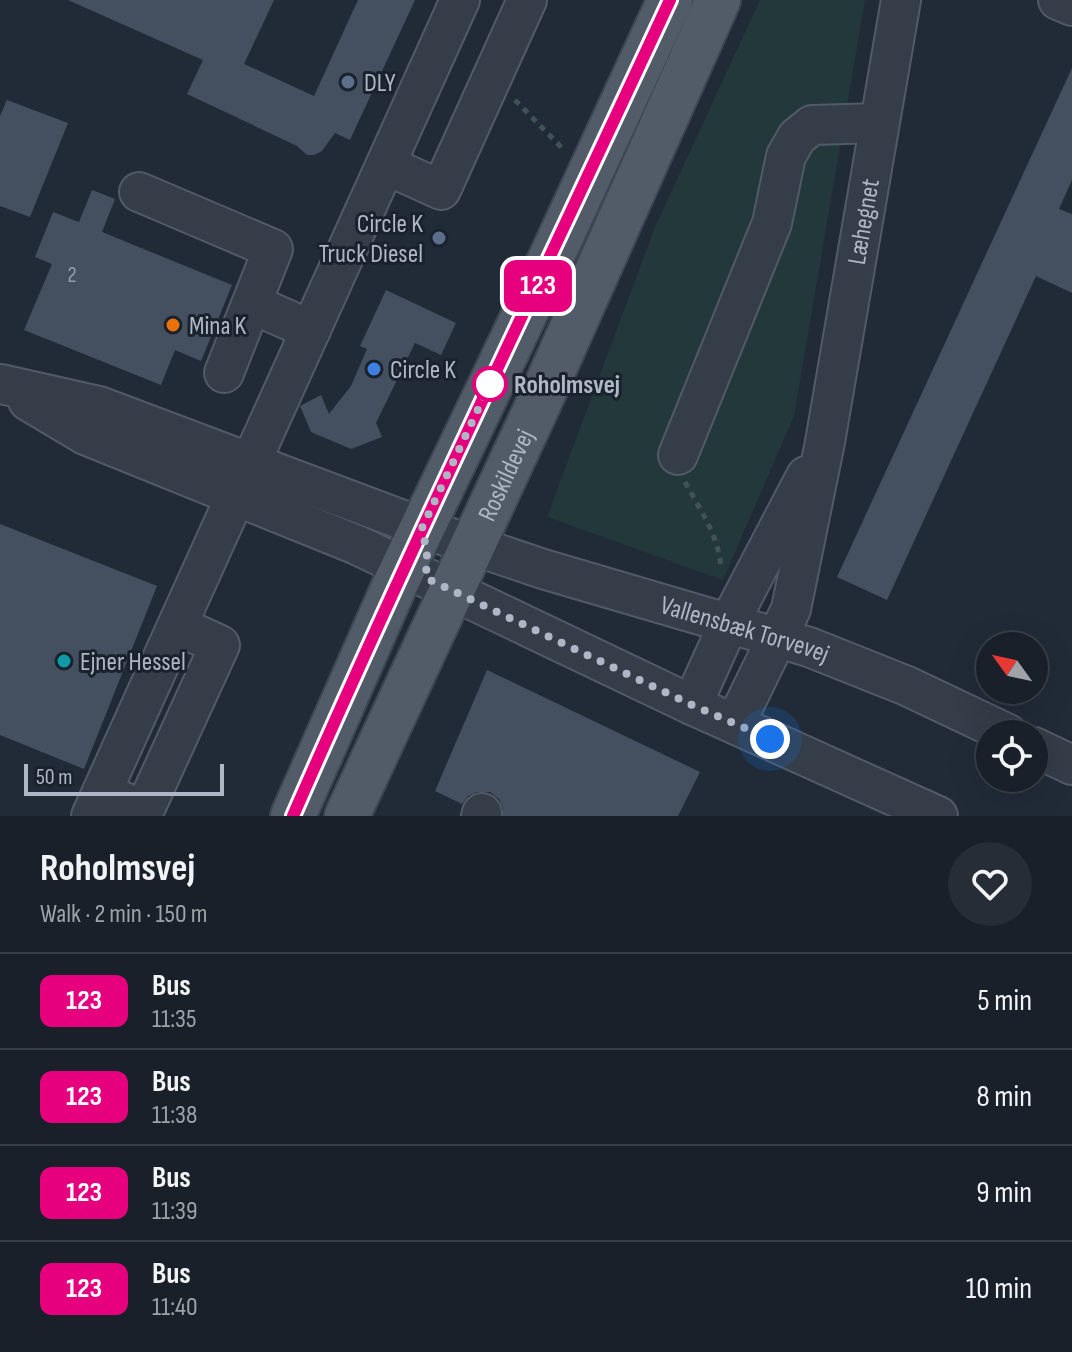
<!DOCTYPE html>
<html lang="en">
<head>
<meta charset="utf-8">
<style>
	:root { --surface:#19202a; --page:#262d36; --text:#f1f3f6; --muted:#9fa3a8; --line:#373e47 }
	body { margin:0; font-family:"Sofia Sans Condensed",sans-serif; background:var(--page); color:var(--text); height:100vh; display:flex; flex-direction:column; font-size:30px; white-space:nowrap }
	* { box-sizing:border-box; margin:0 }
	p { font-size:26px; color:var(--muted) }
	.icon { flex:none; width:44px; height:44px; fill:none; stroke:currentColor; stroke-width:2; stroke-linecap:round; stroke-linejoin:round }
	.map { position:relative; height:816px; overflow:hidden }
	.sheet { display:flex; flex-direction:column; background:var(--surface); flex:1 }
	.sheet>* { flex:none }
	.badge { padding:0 16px; border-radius:12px; font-size:28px; line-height:52px }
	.needle { width:52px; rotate:303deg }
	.controls { position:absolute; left:976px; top:632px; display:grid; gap:16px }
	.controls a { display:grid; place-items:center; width:72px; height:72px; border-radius:50%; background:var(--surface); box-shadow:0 8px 32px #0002,0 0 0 2px var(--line); font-size:40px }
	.scale { position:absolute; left:24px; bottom:20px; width:200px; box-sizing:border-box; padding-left:8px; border:4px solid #aeb7c5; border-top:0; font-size:22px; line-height:28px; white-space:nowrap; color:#aeb7c5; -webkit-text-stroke:6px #1a222d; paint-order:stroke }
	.you { position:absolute; width:40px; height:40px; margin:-20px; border:6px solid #fff; border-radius:50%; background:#1a73e8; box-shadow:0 0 0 12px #1a73e833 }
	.map>.badge { position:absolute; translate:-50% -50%; box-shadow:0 0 0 4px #fff }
	.round { display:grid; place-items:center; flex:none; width:84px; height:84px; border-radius:42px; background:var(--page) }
	.summary { display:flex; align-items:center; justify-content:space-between; height:136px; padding:0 40px }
	h1 { font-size:38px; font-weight:700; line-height:60px }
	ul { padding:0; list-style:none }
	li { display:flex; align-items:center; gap:24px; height:96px; padding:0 40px; border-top:2px solid var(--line) }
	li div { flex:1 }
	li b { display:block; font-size:30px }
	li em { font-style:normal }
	li .badge { min-width:88px; font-weight:700; text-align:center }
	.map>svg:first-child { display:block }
	.green { fill:#23383a }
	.building { fill:#445060 }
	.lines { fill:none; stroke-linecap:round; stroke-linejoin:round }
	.minor-casing { stroke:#515a66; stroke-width:42 }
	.major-casing { stroke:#3d4652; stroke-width:48 }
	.path { stroke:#405456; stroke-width:5; stroke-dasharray:6 6; stroke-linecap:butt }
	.minor { stroke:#343d48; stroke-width:38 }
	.major { stroke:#525c68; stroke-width:44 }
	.line-casing { stroke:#fff; stroke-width:18 }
	.line { stroke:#e6007e; stroke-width:12 }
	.walk { stroke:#aeb7c5; stroke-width:8; stroke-dasharray:0 14.4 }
	.service-dot { fill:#5c6f8a; stroke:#1a222d; stroke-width:3 }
	.food-dot { fill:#e8710a; stroke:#1a222d; stroke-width:3 }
	.shop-dot { fill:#3f7fe0; stroke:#1a222d; stroke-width:3 }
	.stop-dot { fill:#fff; stroke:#e6007e; stroke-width:4 }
	.culture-dot { fill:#0f9aa8; stroke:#1a222d; stroke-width:3 }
	.labels { text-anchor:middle; stroke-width:6; stroke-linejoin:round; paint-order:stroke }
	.number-label { font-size:22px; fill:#949dac }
	.poi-label { font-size:26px; fill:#aeb7c5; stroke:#1a222d; text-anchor:start }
	.street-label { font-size:26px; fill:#aeb7c5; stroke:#1a222d }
	.stop-label { font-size:26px; font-weight:bold; fill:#aeb7c5; stroke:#1a222d; text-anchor:start }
</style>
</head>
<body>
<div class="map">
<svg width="1072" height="816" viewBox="0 0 1072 816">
	<rect width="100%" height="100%" fill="#212b38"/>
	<path class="green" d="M760 0H865L794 416 723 580 547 517 655 227Z"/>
	<g class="building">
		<path d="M68 0H274L244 64 314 96 358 0H415L350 140 335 133 322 151 314 155H307L297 146 187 94 203 60Z"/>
		<path d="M1072 68V180L1059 209 1072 214V293L1036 276 887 600 837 577Z"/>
		<path d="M7 100 68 123 30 217 0 206V116Z"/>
		<path d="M92 190 115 199 102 232 232 285 201 361 175 350 161 385 24 330 52 264 35 257 53 212 79 222Z"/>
		<path d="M386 290 456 323 441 355 415 343 376 423 382 437 351 449 311 432 300 406 321 395 329 414 351 386 367 349 360 346Z"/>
		<path d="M0 524 157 586 84 769 0 735Z"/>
		<path d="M487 670 700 772 678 816H503V808L499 799 490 792H477L468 796 462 804 435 791Z"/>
	</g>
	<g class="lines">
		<defs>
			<g id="minor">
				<path d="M1058 0 1072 6"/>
				<path d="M386 165 441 190 527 0"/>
				<path d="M139 192 273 249 224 373"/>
				<path d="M252 304 311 330"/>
				<path id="s1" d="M1 384 99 406 448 537 543 569 809 647 907 686 1008 734"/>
				<path d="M28 401 85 435 357 545 692 705 938 816"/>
				<path d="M678 455 772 223 786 156 797 137 812 125 879 123"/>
				<path d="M692 705 729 623 806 476"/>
				<path id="s2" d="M735 724 791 609 825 442 901 0"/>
				<path d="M1034 747 1072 765"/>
				<path d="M102 792 144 811 220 645 178 626"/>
				<path d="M91 816 460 0"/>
				<path d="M481 816 482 813"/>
			</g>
			<g id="major">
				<path d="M293 816 393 589 539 284 670 0"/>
				<path id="s3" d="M347 816 537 407 718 0"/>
			</g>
		</defs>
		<use href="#minor" class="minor-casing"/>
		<use href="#major" class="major-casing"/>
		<g class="path">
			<path d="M515 100 564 150"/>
			<path d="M685 482C700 510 718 534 721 567"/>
		</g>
		<use href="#minor" class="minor"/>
		<use href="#major" class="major"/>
	</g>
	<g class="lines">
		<defs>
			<path id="line" d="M293 816C413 541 544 272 670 0"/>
		</defs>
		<use href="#line" class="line-casing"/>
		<use href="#line" class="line"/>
		<path class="walk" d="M490 384 422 528 427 553 426 578 692 705 770 739"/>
	</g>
	<g class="service-dot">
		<circle cx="348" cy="82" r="8"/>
		<circle cx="439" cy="238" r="8"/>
	</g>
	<circle class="food-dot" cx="173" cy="325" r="8"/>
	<circle class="shop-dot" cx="374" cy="369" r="8"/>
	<circle class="stop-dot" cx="490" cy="384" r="16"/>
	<circle class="culture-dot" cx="64" cy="661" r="8"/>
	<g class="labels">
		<g class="number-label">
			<text x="72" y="282">2</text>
		</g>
		<g class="poi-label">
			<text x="364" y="91">DLY</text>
			<text x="423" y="232" text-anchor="end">Circle K<tspan x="423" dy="30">Truck Diesel</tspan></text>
			<text x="189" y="334">Mina K</text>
			<text x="390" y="378">Circle K</text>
			<text x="80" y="670">Ejner Hessel</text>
		</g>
		<g class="street-label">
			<text dy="9" stroke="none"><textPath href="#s2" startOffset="522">Læhegnet</textPath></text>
			<text dy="9" stroke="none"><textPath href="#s3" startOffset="376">Roskildevej</textPath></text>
			<text dy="9" stroke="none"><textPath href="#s1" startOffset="784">Vallensbæk Torvevej</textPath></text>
		</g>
		<g class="stop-label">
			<text x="514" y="393">Roholmsvej</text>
		</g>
	</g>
</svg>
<div class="controls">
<a><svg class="needle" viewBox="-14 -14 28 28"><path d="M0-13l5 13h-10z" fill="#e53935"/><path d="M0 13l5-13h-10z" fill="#9fa3a8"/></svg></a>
<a><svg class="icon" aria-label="locate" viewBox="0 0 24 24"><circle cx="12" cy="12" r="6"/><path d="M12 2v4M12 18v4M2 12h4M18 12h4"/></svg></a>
</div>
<div class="scale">50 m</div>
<div class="you" style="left:770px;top:739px"></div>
<b class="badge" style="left:538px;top:286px;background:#e6007e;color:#fff">123</b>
</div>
<section class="sheet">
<div class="summary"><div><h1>Roholmsvej</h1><p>Walk · 2 min · 150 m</p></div><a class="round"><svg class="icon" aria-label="heart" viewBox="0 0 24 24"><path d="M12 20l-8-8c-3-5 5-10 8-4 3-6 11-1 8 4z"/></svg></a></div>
<ul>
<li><span class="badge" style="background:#e6007e;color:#fff">123</span><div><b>Bus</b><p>11:35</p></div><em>5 min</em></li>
<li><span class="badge" style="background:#e6007e;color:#fff">123</span><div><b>Bus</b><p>11:38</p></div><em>8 min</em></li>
<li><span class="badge" style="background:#e6007e;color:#fff">123</span><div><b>Bus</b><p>11:39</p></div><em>9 min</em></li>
<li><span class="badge" style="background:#e6007e;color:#fff">123</span><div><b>Bus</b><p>11:40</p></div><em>10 min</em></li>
</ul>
</section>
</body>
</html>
